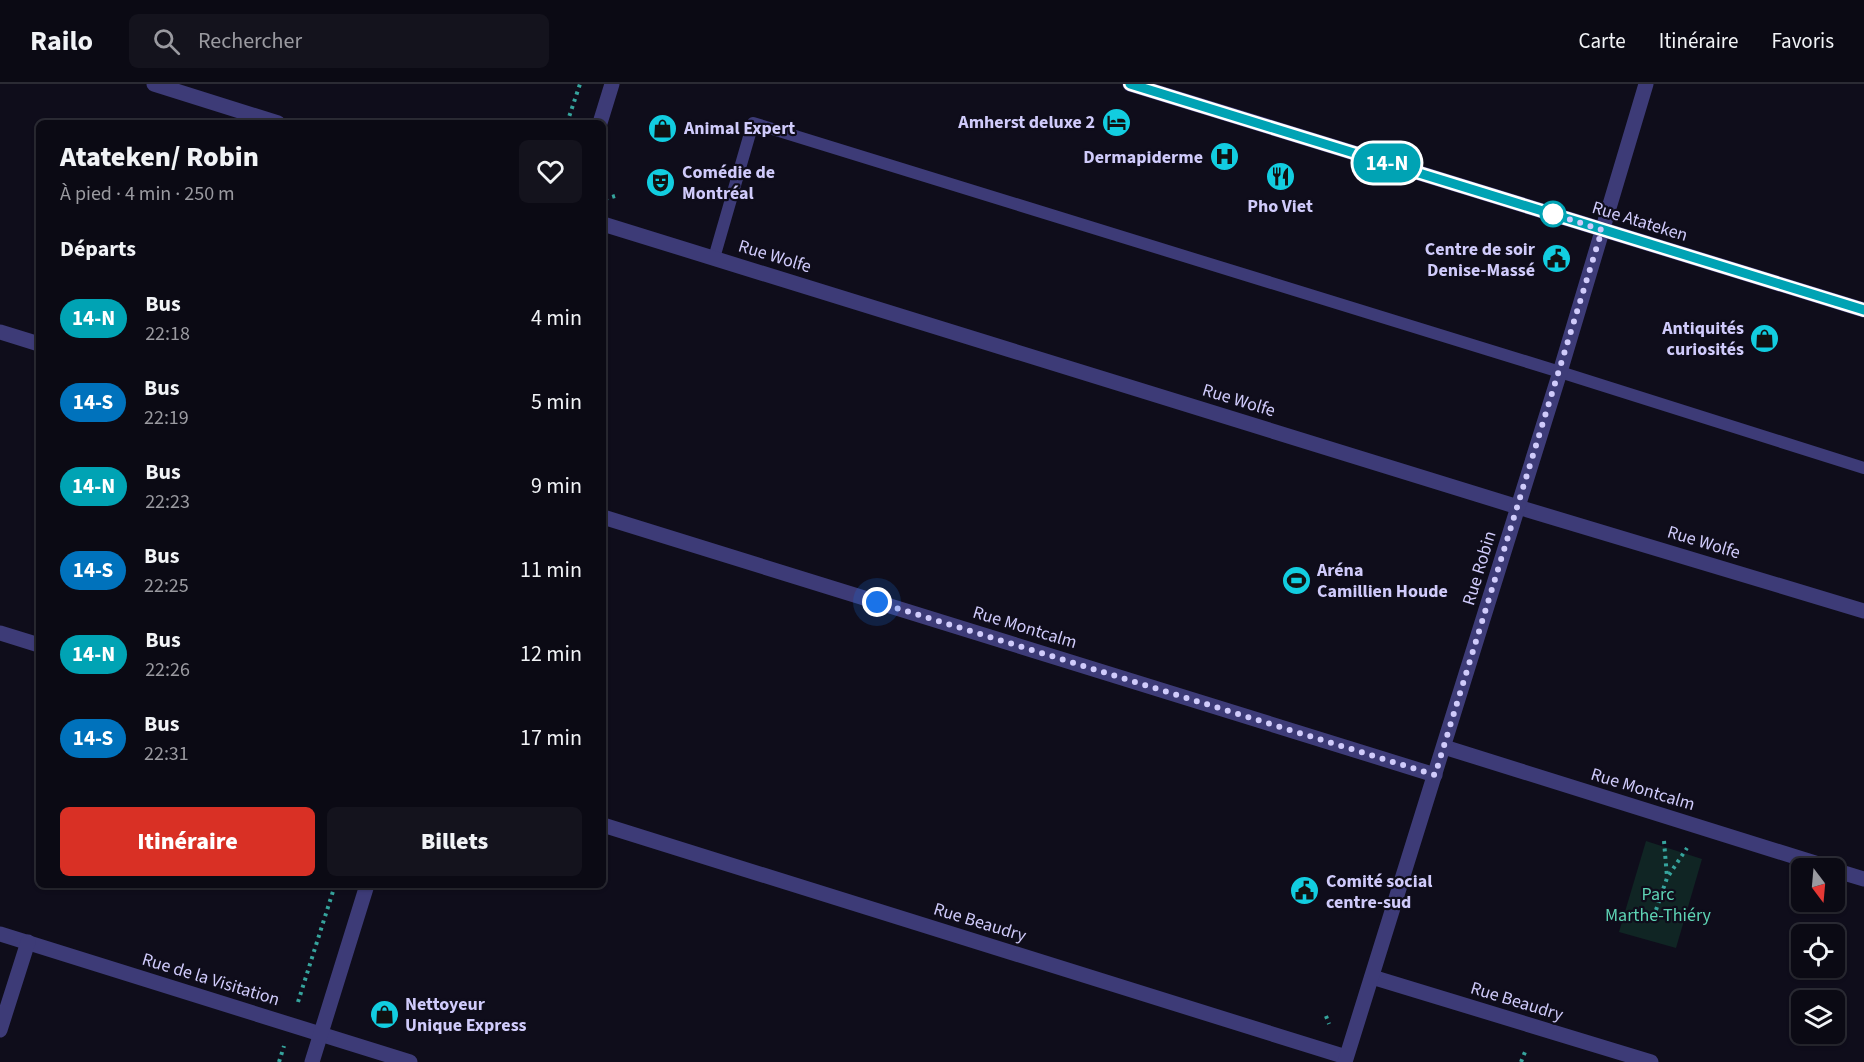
<!DOCTYPE html>
<html lang="fr">
<head>
<meta charset="utf-8">
<style>
	:root { --surface:#0b0a14; --page:#14131d; --text:#f1f3f6; --muted:#9a9aa0; --line:#2b2b34; --accent:#d93025 }
	body { margin:0; font-family:"Source Sans 3",sans-serif; background:var(--page); color:var(--text); height:100vh; display:flex; flex-direction:column; font-size:22px; white-space:nowrap }
	* { box-sizing:border-box; margin:0 }
	p { font-size:20px; color:var(--muted) }
	.icon { flex:none; width:33px; height:33px; fill:none; stroke:currentColor; stroke-width:2; stroke-linecap:round; stroke-linejoin:round }
	.map { position:relative; flex:1; overflow:hidden }
	.side { position:absolute; left:36px; top:36px; width:570px; height:768px; display:flex; flex-direction:column; background:var(--surface); border-radius:9px; box-shadow:0 2px 4px #0004,0 0 0 2px var(--line) }
	.side>* { flex:none }
	.badge { padding:0 12px; border-radius:20px; font-size:21px; line-height:39px }
	.needle { width:39px; rotate:164deg }
	.tools { position:absolute; left:1791px; top:774px; display:grid; gap:12px }
	.tools a { display:grid; place-items:center; width:54px; height:54px; border-radius:9px; background:var(--surface); box-shadow:0 2px 4px #0004,0 0 0 2px var(--line); font-size:30px }
	.you { position:absolute; width:30px; height:30px; margin:-15px; border:4px solid #fff; border-radius:50%; background:#1a73e8; box-shadow:0 0 0 9px #1a73e833 }
	.map>.badge { position:absolute; translate:-50% -50%; box-shadow:0 0 0 3px #fff }
	h2 { padding:0 24px; font-size:22px; line-height:54px }
	.round { display:grid; place-items:center; flex:none; width:63px; height:63px; border-radius:9px; background:var(--page) }
	.summary { display:flex; align-items:center; justify-content:space-between; height:102px; padding:0 24px }
	h1 { font-size:28px; font-weight:800; line-height:45px }
	.action { display:flex; gap:12px; margin-top:auto; padding:12px 24px }
	.action a { flex:1; height:69px; border-radius:9px; background:var(--accent); color:#fff; font-size:24px; font-weight:800; line-height:69px; text-align:center }
	.action a+a { background:var(--page); color:var(--text) }
	ul { padding:0; list-style:none }
	li { display:flex; align-items:center; gap:18px; height:84px; padding:0 24px }
	li div { flex:1 }
	li b { display:block; font-size:22px }
	li em { font-style:normal }
	li .badge { min-width:66px; font-weight:700; text-align:center }
	header { display:flex; align-items:center; gap:36px; box-sizing:border-box; height:84px; padding:0 30px; background:var(--surface); border-bottom:2px solid var(--line) }
	header strong { font-size:28px }
	nav { display:flex; gap:33px; margin-inline-start:auto; font-size:21px }
	.search { width:420px; height:54px; background:var(--page); display:flex; align-items:center; gap:15px; box-sizing:border-box; padding:0 21px; border-radius:9px; color:var(--muted); font-size:22px }
	.map>svg:first-child { display:block }
	.green { fill:#102524 }
	.lines { fill:none; stroke-linecap:round; stroke-linejoin:round }
	.path { stroke:#36a49d; stroke-width:4; stroke-dasharray:3 4.5; stroke-linecap:butt }
	.service { stroke:#3d3b77; stroke-width:12 }
	.minor { stroke:#3d3b77; stroke-width:15 }
	.tertiary { stroke:#3d3b77; stroke-width:15 }
	.line-casing { stroke:#fff; stroke-width:14 }
	.line { stroke:#00a3b4; stroke-width:9 }
	.walk { stroke:#d0cbfb; stroke-width:6; stroke-dasharray:0 10.8 }
	.stop-dot { fill:#fff; stroke:#00a3b4; stroke-width:3 }
	.labels { text-anchor:middle; stroke-width:4.5; stroke-linejoin:round; paint-order:stroke }
	.poi-label { font-size:18px; font-weight:bold; fill:#d0cbfb; stroke:#0f0d1b; text-anchor:start }
	.street-label { font-size:18px; fill:#d0cbfb; stroke:#0f0d1b }
	.park-label { font-size:18px; fill:#5ed4b5; stroke:#0f0d1b }
</style>
</head>
<body>
<header>
<strong>Railo</strong>
<div class="search"><svg class="icon" aria-label="search" viewBox="0 0 24 24"><circle cx="10" cy="10" r="6"/><path d="M15 15l6 6"/></svg>Rechercher</div>
<nav><a>Carte</a><a>Itinéraire</a><a>Favoris</a></nav>
</header>
<div class="map">
<svg width="1864" height="978" viewBox="0 0 1864 978">
	<rect width="100%" height="100%" fill="#0f0d1b"/>
	<path class="green" d="M1646 757 1702 775 1676 864 1619 848Z"/>
	<g class="lines">
		<g class="path">
			<path d="M567 39 580 0"/>
			<path d="M605 115 615 112"/>
			<path d="M1664 757 1667 793"/>
			<path d="M1656 826 1667 794 1687 764"/>
			<path d="M298 918 335 801"/>
			<path d="M1326 932 1329 940"/>
			<path d="M279 978 284 962"/>
			<path d="M1521 978 1525 968"/>
		</g>
		<path class="service" d="M714 174 753 39 1560 288 1864 384"/>
		<g class="minor">
			<path d="M154 0 278 39"/>
			<path d="M1130 0 1864 226"/>
			<path d="M603 140 1518 423 1864 527"/>
			<path d="M0 248 39 260"/>
			<path d="M603 433 1435 691"/>
			<path d="M0 549 39 561"/>
			<path d="M1444 663 1831 784"/>
			<path d="M603 741 1346 973"/>
			<path d="M1834 786 1864 795"/>
			<path d="M0 850 410 978"/>
			<path d="M1372 893 1651 978"/>
			<path d="M0 946 28 858"/>
			<path d="M1345 978 1560 288 1646 0"/>
		</g>
		<g class="tertiary">
			<path d="M600 39 612 0"/>
			<path d="M312 978 367 801"/>
		</g>
	</g>
	<g class="lines">
		<defs>
			<path id="line" d="M1130 0 1864 226"/>
		</defs>
		<use href="#line" class="line-casing"/>
		<use href="#line" class="line"/>
		<path class="walk" d="M877 518 1435 691 1602 146 1553 130"/>
	</g>
	<defs>
		<symbol id="hotel-disc" viewBox="-11 -11 22 22"><circle r="9.5" fill="#12cde0" stroke="#0f0d1b"/><path d="M-6-4.5h1.5V1H6V5H4.5V3h-9V5H-6ZM-4 0a1.8 1.8 0 1 1 3.6 0ZM.5 0V-2.5h3Q6-2.5 6 0Z" fill="#111"/></symbol>
		<symbol id="shop-disc" viewBox="-11 -11 22 22"><circle r="9.5" fill="#12cde0" stroke="#0f0d1b"/><path d="M-5-2.5h2.3a2.7 3.5 0 0 1 5.4 0H5L5.5 6h-11ZM-1.5-2.5h3a1.5 2.3 0 0 0-3 0Z" fill="#111"/></symbol>
		<symbol id="hospital-disc" viewBox="-11 -11 22 22"><circle r="9.5" fill="#12cde0" stroke="#0f0d1b"/><path d="M-5-5h3v3.5h4V-5h3V5h-3V1.5h-4V5h-3Z" fill="#111"/></symbol>
		<symbol id="restaurant-disc" viewBox="-11 -11 22 22"><circle r="9.5" fill="#12cde0" stroke="#0f0d1b"/><path d="M-5-6h1v4h1v-4h1v4h1v-4h1v5L-1.5 .5V6h-2V.5L-5-1ZM5-6V6H3V1.5H1.5Q1.5-4 5-6Z" fill="#111"/></symbol>
		<symbol id="theatre-disc" viewBox="-11 -11 22 22"><circle r="9.5" fill="#12cde0" stroke="#0f0d1b"/><path d="M-5-5.5Q0-4 5-5.5V0Q5 5 0 6Q-5 5-5 0ZM-3.3-2.5H-1v1.5H-3.3ZM1-2.5H3.3v1.5H1ZM-2.8 1Q0 5.5 2.8 1Z" fill="#111"/></symbol>
		<symbol id="civic-disc" viewBox="-11 -11 22 22"><circle r="9.5" fill="#12cde0" stroke="#0f0d1b"/><path d="M-.6-6.5H3V-4.5H.6V-3L4-1V1h2V6H-6V1h2V-1L-.6-3ZM-1.2 2.5V6h2.4V2.5Z" fill="#111"/></symbol>
		<symbol id="stadium-disc" viewBox="-11 -11 22 22"><circle r="9.5" fill="#12cde0" stroke="#0f0d1b"/><path d="M0-5a6.5 5 0 1 0 0 10a6.5 5 0 1 0 0-10ZM-3.5-1.8h7v3.6h-7Z" fill="#111"/></symbol>
	</defs>
	<g fill-rule="evenodd">
		<use href="#hotel-disc" x="1100" y="22" width="33" height="33"/>
		<use href="#shop-disc" x="646" y="28" width="33" height="33"/>
		<use href="#hospital-disc" x="1208" y="56" width="33" height="33"/>
		<use href="#restaurant-disc" x="1264" y="76" width="33" height="33"/>
		<use href="#theatre-disc" x="644" y="82" width="33" height="33"/>
		<use href="#civic-disc" x="1540" y="158" width="33" height="33"/>
		<use href="#shop-disc" x="1748" y="238" width="33" height="33"/>
		<use href="#stadium-disc" x="1280" y="480" width="33" height="33"/>
		<use href="#civic-disc" x="1288" y="790" width="33" height="33"/>
		<use href="#shop-disc" x="368" y="914" width="33" height="33"/>
	</g>
	<circle class="stop-dot" cx="1553" cy="130" r="12"/>
	<g class="labels">
		<g class="poi-label">
			<text x="1095" y="44" text-anchor="end">Amherst deluxe 2</text>
			<text x="684" y="50">Animal Expert</text>
			<text x="1203" y="79" text-anchor="end">Dermapiderme</text>
			<text x="682" y="94">Comédie de<tspan x="682" dy="21">Montréal</tspan></text>
			<text x="1280" y="128" text-anchor="middle">Pho Viet</text>
			<text x="1535" y="171" text-anchor="end">Centre de soir<tspan x="1535" dy="21">Denise-Massé</tspan></text>
			<text x="1744" y="250" text-anchor="end">Antiquités<tspan x="1744" dy="21">curiosités</tspan></text>
			<text x="1317" y="492">Aréna<tspan x="1317" dy="21">Camillien Houde</tspan></text>
			<text x="1326" y="803">Comité social<tspan x="1326" dy="21">centre-sud</tspan></text>
			<text x="405" y="926">Nettoyeur<tspan x="405" dy="21">Unique Express</tspan></text>
		</g>
		<g class="street-label">
			<text transform="translate(1640 137) rotate(17)" y="6">Rue Atateken</text>
			<text transform="translate(775 172) rotate(17)" y="6">Rue Wolfe</text>
			<text transform="translate(1239 316) rotate(17)" y="6">Rue Wolfe</text>
			<text transform="translate(1704 458) rotate(17)" y="6">Rue Wolfe</text>
			<text transform="translate(1479 484) rotate(-73)" y="6">Rue Robin</text>
			<text transform="translate(1025 543) rotate(17)" y="6">Rue Montcalm</text>
			<text transform="translate(1643 705) rotate(17)" y="6">Rue Montcalm</text>
			<text transform="translate(980 838) rotate(17)" y="6">Rue Beaudry</text>
			<text transform="translate(211 895) rotate(17)" y="6">Rue de la Visitation</text>
			<text transform="translate(1517 917) rotate(17)" y="6">Rue Beaudry</text>
		</g>
		<g class="park-label">
			<text x="1658" y="816">Parc<tspan x="1658" dy="21">Marthe-Thiéry</tspan></text>
		</g>
	</g>
</svg>
<div class="tools">
<a><svg class="needle" viewBox="-14 -14 28 28"><path d="M0-13l5 13h-10z" fill="#e53935"/><path d="M0 13l5-13h-10z" fill="#9a9aa0"/></svg></a>
<a><svg class="icon" aria-label="locate" viewBox="0 0 24 24"><circle cx="12" cy="12" r="6"/><path d="M12 2v4M12 18v4M2 12h4M18 12h4"/></svg></a>
<a><svg class="icon" aria-label="layers" viewBox="0 0 24 24"><path d="M12 4l9 5-9 5-9-5zM3 14l9 5 9-5"/></svg></a>
</div>
<div class="you" style="left:877px;top:518px"></div>
<b class="badge" style="left:1387px;top:79px;background:#00a3b4;color:#fff">14-N</b>
<section class="side">
<div class="summary"><div><h1>Atateken/ Robin</h1><p>À pied · 4 min · 250 m</p></div><a class="round"><svg class="icon" aria-label="heart" viewBox="0 0 24 24"><path d="M12 20l-8-8c-3-5 5-10 8-4 3-6 11-1 8 4z"/></svg></a></div>
<h2>Départs</h2>
<ul>
<li><span class="badge" style="background:#00a3b4;color:#fff">14-N</span><div><b>Bus</b><p>22:18</p></div><em>4 min</em></li>
<li><span class="badge" style="background:#0072bc;color:#fff">14-S</span><div><b>Bus</b><p>22:19</p></div><em>5 min</em></li>
<li><span class="badge" style="background:#00a3b4;color:#fff">14-N</span><div><b>Bus</b><p>22:23</p></div><em>9 min</em></li>
<li><span class="badge" style="background:#0072bc;color:#fff">14-S</span><div><b>Bus</b><p>22:25</p></div><em>11 min</em></li>
<li><span class="badge" style="background:#00a3b4;color:#fff">14-N</span><div><b>Bus</b><p>22:26</p></div><em>12 min</em></li>
<li><span class="badge" style="background:#0072bc;color:#fff">14-S</span><div><b>Bus</b><p>22:31</p></div><em>17 min</em></li>
</ul>
<div class="action"><a>Itinéraire</a><a>Billets</a></div>
</section>
</div>
</body>
</html>
